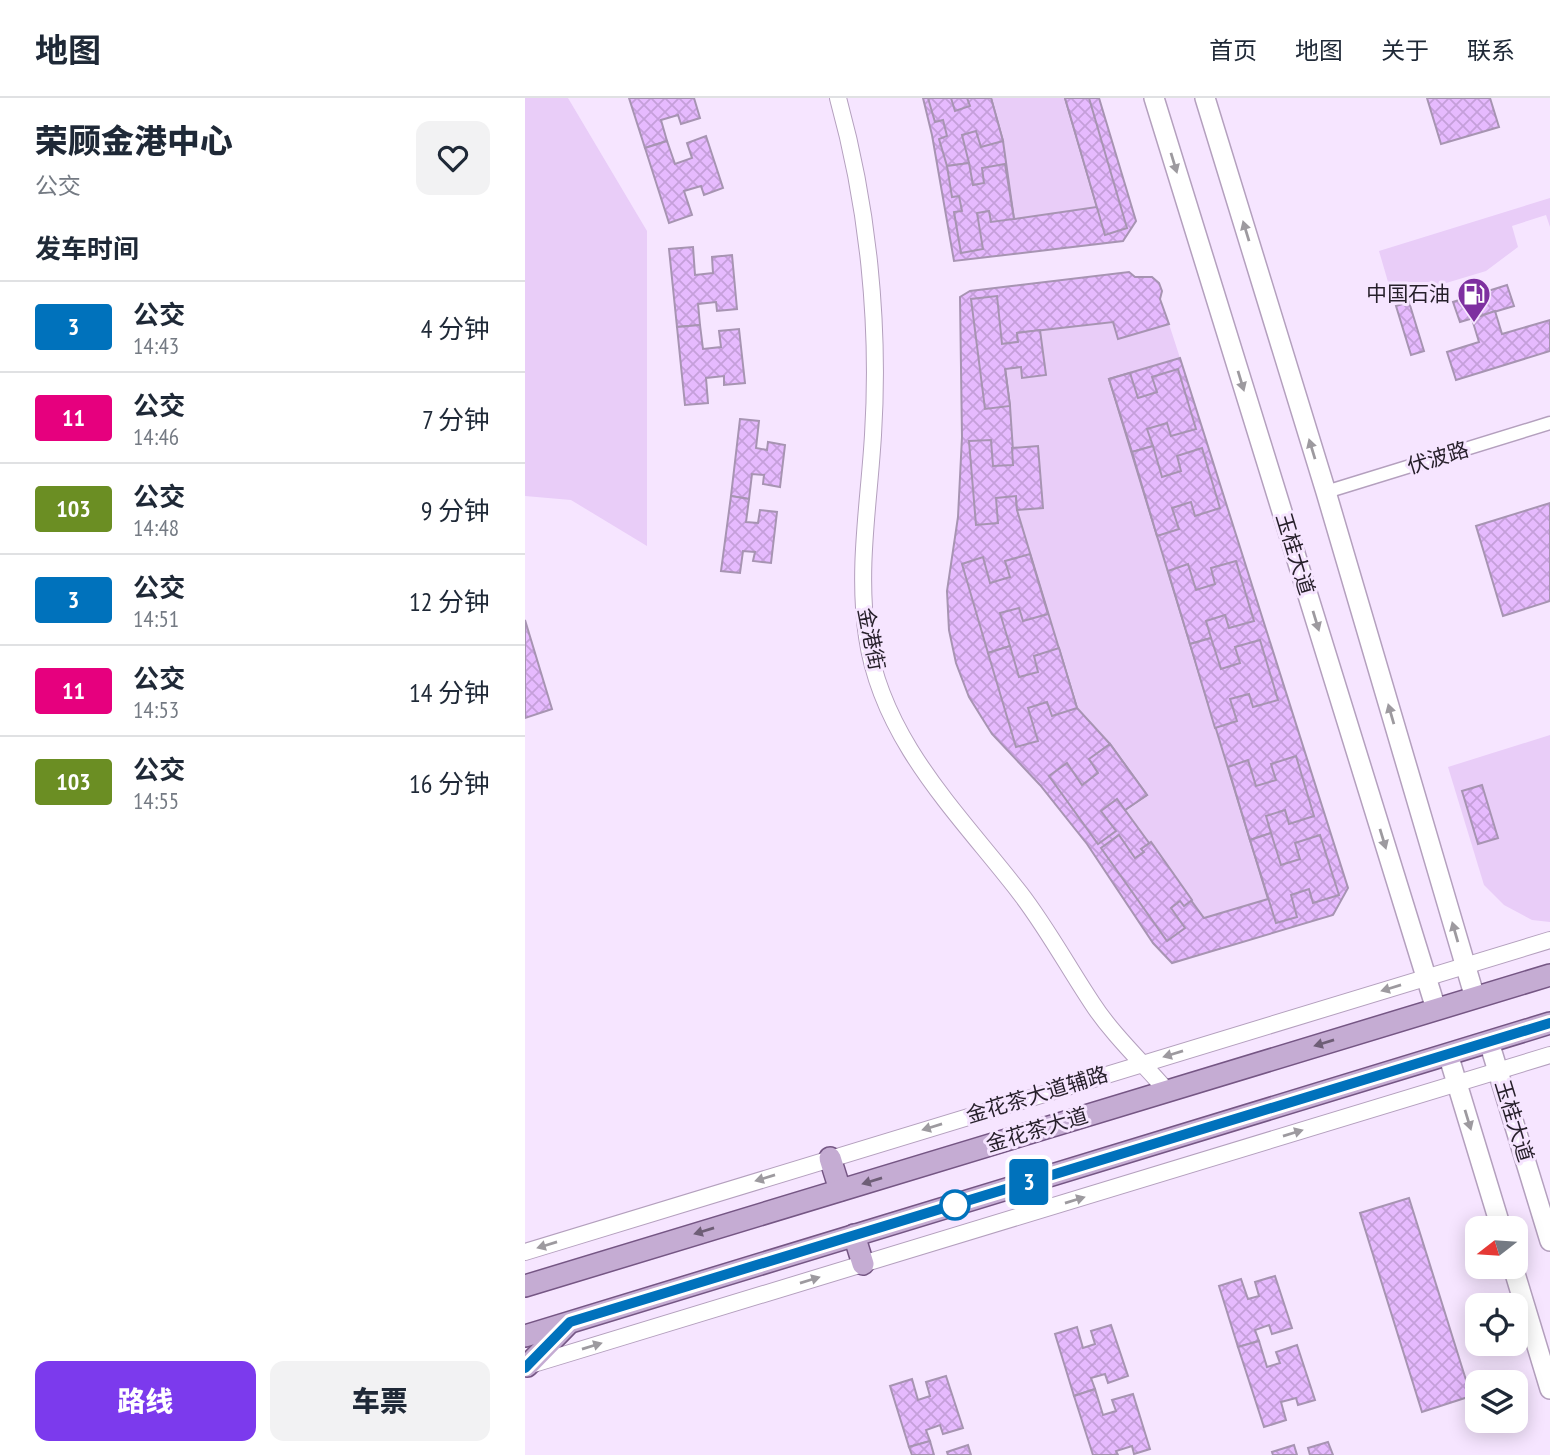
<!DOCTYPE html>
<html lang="zh">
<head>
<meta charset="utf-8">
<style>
	:root { --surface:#fff; --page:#f2f2f3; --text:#1f2937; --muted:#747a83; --line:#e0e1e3; --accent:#7c3aed }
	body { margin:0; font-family:"PT Sans Narrow","Noto Sans SC",sans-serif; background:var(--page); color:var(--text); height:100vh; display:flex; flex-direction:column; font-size:26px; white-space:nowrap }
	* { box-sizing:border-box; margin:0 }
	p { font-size:23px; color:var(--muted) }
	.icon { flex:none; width:38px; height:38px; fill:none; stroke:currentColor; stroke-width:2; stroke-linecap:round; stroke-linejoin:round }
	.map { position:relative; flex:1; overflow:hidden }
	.drawer { display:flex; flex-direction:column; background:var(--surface); width:525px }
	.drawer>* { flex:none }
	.badge { padding:0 14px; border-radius:5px; font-size:24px; line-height:46px }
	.needle { width:46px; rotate:253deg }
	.controls { position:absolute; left:940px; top:1118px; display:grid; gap:14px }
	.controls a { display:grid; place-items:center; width:63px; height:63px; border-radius:14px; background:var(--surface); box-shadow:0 4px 18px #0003; font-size:35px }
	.map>.badge { position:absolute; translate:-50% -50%; box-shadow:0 0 0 4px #fff }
	h2 { padding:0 35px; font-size:26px; line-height:63px }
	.round { display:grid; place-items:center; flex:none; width:74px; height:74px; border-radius:14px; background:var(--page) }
	.overview { display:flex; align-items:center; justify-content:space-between; height:119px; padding:0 35px }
	h1 { font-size:33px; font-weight:800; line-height:52px }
	.primary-button { display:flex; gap:14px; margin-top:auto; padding:14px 35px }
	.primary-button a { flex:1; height:80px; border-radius:14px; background:var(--accent); color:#fff; font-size:28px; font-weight:800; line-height:80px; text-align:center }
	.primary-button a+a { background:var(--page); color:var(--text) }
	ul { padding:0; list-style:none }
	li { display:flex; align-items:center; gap:21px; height:91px; padding:0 35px; border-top:2px solid var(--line) }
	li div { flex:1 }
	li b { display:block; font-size:26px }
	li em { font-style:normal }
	li .badge { min-width:77px; font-weight:700; text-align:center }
	header { display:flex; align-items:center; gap:42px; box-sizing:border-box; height:98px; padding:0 35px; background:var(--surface); border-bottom:2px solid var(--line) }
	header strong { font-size:33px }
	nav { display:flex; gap:38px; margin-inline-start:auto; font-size:24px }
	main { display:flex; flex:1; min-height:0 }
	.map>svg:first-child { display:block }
	.green { fill:#e9cdf8 }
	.building { fill:url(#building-cross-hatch); stroke:#a794b2; stroke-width:2 }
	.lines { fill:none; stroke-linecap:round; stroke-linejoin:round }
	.minor-casing { stroke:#b4a0be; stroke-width:15 }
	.tertiary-casing { stroke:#b4a0be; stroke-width:18 }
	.secondary-casing { stroke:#b4a0be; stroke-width:22 }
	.primary-casing { stroke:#755684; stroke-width:24 }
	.minor { stroke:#fff; stroke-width:12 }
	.tertiary { stroke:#fff; stroke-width:16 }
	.secondary { stroke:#fff; stroke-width:19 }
	.primary { stroke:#c5acd3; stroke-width:21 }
	.oneway { fill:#9d9a9f }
	.oneway2 { fill:#6e5e76 }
	.line-casing { stroke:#fff; stroke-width:16 }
	.line { stroke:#0072bc; stroke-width:10 }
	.stop-dot { fill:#fff; stroke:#0072bc; stroke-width:3.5 }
	.labels { text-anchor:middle; stroke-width:6; stroke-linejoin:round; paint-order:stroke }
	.poi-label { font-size:21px; fill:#261f2a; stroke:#f6e5ff; text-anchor:end }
	.street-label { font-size:21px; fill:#261f2a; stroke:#f6e5ff }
</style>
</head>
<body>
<header>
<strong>地图</strong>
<nav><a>首页</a><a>地图</a><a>关于</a><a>联系</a></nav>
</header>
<main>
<section class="drawer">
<div class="overview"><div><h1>荣顾金港中心</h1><p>公交</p></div><a class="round"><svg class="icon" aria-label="heart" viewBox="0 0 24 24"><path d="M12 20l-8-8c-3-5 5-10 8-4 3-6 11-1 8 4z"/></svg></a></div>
<h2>发车时间</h2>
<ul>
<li><span class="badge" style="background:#0072bc;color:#fff">3</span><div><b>公交</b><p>14:43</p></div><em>4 分钟</em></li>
<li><span class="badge" style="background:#e6007e;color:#fff">11</span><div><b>公交</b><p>14:46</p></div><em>7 分钟</em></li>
<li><span class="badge" style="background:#6b8e23;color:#fff">103</span><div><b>公交</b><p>14:48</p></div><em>9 分钟</em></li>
<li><span class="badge" style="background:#0072bc;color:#fff">3</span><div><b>公交</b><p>14:51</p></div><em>12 分钟</em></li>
<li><span class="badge" style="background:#e6007e;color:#fff">11</span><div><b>公交</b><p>14:53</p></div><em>14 分钟</em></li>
<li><span class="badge" style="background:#6b8e23;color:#fff">103</span><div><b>公交</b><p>14:55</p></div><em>16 分钟</em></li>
</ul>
<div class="primary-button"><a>路线</a><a>车票</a></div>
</section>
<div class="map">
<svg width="1025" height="1357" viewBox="0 0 1025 1357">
	<defs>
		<pattern id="building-cross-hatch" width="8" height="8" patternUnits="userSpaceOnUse" patternTransform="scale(1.75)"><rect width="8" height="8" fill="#e6bafe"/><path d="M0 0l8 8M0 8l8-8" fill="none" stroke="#c59fda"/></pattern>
	</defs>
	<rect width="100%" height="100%" fill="#f6e5ff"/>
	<g class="green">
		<path d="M0 0H43L122 133V448L46 402 0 398Z"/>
		<path d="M466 0H540L572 109 489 121 478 43Z"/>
		<path d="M1025 100V129L1021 117 987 128 993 149 961 173 868 201 854 153Z"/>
		<path d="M588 224 593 241 644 226 655 260 585 281 743 801 679 820 600 712 621 697 552 610 492 412 518 410 513 349 487 350 480 271 496 269 521 277 515 232Z"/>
		<path d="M1025 637V824L1007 822 979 807 959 787 923 669Z"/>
	</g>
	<g class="building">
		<path d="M104 0H169L175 20 156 26 153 17 136 22 142 43 120 50Z"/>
		<path d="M398 0H466L478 43 489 121 572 109 540 0H574L611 123 598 143 429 163 407 37Z"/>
		<path d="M403 0H426L430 13 445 8 442 0H466L478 43 456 49 451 33 437 37 444 65 422 68 414 41 422 38 418 22 410 24Z"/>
		<path d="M540 0H564L602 130 580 137Z"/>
		<path d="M902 0H965L974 29 916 46Z"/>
		<path d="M181 38 198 90 179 97 176 88 159 93 167 117 144 125 120 50 142 43 150 66 167 60 162 45Z"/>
		<path d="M444 65 448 87 459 85 457 70 480 66 489 121 466 124 464 113 452 115 458 151 436 155 429 114 437 113 434 98 427 99 422 68Z"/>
		<path d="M168 149 170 177 188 175 187 159 207 157 212 211 192 213 191 204 173 206 175 227 152 229 144 151Z"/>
		<path d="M604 174 610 179H627L634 185 637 193 635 201 644 226 593 241 588 224 492 235 493 244 477 246 485 308 492 412 552 610 585 646 622 697 600 712 679 820 743 801 584 281 655 260 823 790 808 817 647 865 628 845 562 746 515 687 467 636 444 599 431 565 424 532 422 493 433 419 437 339 435 199 445 193Z"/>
		<path d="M982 187 989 208 935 224 928 204Z"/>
		<path d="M472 198 477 246 493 244 492 235 515 232 521 277 497 280 496 269 480 271 485 308 460 311 446 201Z"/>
		<path d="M884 204 899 253 886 257 871 208Z"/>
		<path d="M970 213 977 236 1025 222V253L931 282 922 254 954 244 947 221Z"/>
		<path d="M175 227 178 251 196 249 194 233 214 231 220 285 199 287V278L181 280 183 305 160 307 152 229Z"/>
		<path d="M653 271 671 331 646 338 642 325 622 331 628 348 607 354 584 281 605 275 613 300 632 294 627 279Z"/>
		<path d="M215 321 234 323 231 350 242 352 243 344 260 347 255 389 238 386 239 377 227 376 224 401 206 398Z"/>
		<path d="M466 342 468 368 488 367 487 350 513 348 518 410 492 412 491 398 471 400 473 425 451 427 444 343Z"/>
		<path d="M628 348 637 379 656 373 652 358 677 350 695 410 670 418 666 404 647 410 654 431 632 438 607 354Z"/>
		<path d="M206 398 224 401 221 424 233 425 235 412 252 414 246 465 228 463 230 454 218 453 215 475 196 473Z"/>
		<path d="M1025 405V503L978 518 951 428Z"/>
		<path d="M505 456 523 516 498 523 494 510 475 515 485 548 463 555 437 466 458 459 465 485 485 479 480 463Z"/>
		<path d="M711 463 729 523 704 530 700 517 681 523 686 540 665 546 643 473 663 466 671 492 690 486 686 470Z"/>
		<path d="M0 522 27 611 0 620Z"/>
		<path d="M686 540 696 571 715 565 710 549 735 542 753 602 728 609 724 596 705 601 712 623 690 630 665 546Z"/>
		<path d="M485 548 494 579 513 574 509 558 534 550 552 610 527 618 522 604 503 610 513 643 491 649 463 555Z"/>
		<path d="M585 646 622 697 600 712 592 701 576 713 591 733 573 746 524 678 542 665 557 687 573 675 564 661Z"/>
		<path d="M771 658 789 718 764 726 760 712 741 718 746 735 725 742 703 669 723 662 731 688 751 682 746 666Z"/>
		<path d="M957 687 973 740 953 746 937 693Z"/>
		<path d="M746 735 756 767 775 761 770 745 795 737 814 797 788 805 784 791 766 797 772 819 751 825 725 742Z"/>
		<path d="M594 737 610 760 619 754 616 751 626 744 667 802 659 808 655 803 646 810 660 830 642 843 576 750Z"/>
		<path d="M884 1100 946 1298 897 1314 835 1115Z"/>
		<path d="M750 1178 767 1230 747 1236 744 1227 730 1232 734 1243 713 1249 694 1188 716 1181 723 1201 734 1198 730 1184Z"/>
		<path d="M586 1227 603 1278 583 1285 580 1276 566 1280 570 1291 549 1298 530 1236 552 1229 558 1250 570 1246 566 1233Z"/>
		<path d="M734 1243 742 1269 755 1265 751 1254 772 1247 790 1302 773 1307 771 1300 756 1304 761 1322 739 1329 713 1249Z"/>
		<path d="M421 1278 438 1330 418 1336 415 1327 401 1332 405 1343 384 1349 365 1288 387 1281 393 1302 405 1298 401 1284Z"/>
		<path d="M570 1291 578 1317 591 1313 587 1302 608 1296 625 1351 609 1356 607 1348 591 1353 593 1357H568L549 1298Z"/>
		<path d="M405 1343 409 1357H387L384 1349Z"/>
		<path d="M803 1344 808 1357H785L783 1350Z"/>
		<path d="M443 1347 446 1357H423L422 1354Z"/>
		<path d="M769 1347 772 1357H748L747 1354Z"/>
	</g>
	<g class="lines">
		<defs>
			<path id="minor" d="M801 394 1025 325"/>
			<g id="tertiary">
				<path d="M313 0C343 108 355 225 348 337 344 405 332 471 342 539 357 643 434 716 495 795 522 830 543 869 567 905 587 936 618 965 642 993"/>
				<path d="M0 1154 1025 842"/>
				<path d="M2 1268 1025 957"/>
			</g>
			<g id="secondary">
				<path d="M629 0 911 911"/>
				<path d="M680 0 801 394 950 900"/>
				<path d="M964 944 1025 1143"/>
				<path d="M923 956 976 1130"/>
				<path d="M988 1169 1025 1291"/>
			</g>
			<g id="primary">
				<path d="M305 1060 315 1092"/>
				<path d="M329 1137 338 1166"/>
				<path d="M0 1188 1025 877"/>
				<path d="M0 1238 1025 925"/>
				<path d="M2 1268 42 1227"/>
			</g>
		</defs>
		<use href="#minor" class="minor-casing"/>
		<use href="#tertiary" class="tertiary-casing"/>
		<use href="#secondary" class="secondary-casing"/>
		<use href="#primary" class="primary-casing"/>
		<use href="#minor" class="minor"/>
		<use href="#tertiary" class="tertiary"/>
		<use href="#secondary" class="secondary"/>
		<use href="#primary" class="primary"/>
	</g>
	<defs><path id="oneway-solid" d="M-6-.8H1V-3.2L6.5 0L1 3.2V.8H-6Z" transform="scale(1.75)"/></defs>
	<g class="oneway">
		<use href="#oneway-solid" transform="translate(649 65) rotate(73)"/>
		<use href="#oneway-solid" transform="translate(721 133) rotate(-107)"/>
		<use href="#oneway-solid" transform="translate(716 283) rotate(73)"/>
		<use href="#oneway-solid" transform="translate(787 351) rotate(-107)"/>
		<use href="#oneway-solid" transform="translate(791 523) rotate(73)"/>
		<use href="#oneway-solid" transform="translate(866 616) rotate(-106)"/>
		<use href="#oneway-solid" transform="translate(858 741) rotate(73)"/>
		<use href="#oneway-solid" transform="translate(930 834) rotate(-106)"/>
		<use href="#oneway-solid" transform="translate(866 890) rotate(163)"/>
		<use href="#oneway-solid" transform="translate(648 956) rotate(163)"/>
		<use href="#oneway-solid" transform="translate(943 1022) rotate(73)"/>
		<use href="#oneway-solid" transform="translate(407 1029) rotate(163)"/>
		<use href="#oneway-solid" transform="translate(768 1035) rotate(-17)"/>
		<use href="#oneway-solid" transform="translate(240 1080) rotate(163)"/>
		<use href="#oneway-solid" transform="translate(550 1102) rotate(-17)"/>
		<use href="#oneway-solid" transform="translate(22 1147) rotate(163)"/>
		<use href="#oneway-solid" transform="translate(285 1182) rotate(-17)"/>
		<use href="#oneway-solid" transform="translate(67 1248) rotate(-17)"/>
	</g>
	<g class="oneway2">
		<use href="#oneway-solid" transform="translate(799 945) rotate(163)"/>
		<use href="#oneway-solid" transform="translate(347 1083) rotate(163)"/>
		<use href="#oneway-solid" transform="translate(179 1133) rotate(163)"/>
	</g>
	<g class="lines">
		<defs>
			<path id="line" d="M0 1270 45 1224 1025 925"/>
		</defs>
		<use href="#line" class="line-casing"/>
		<use href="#line" class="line"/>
	</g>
	<defs>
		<symbol id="fuel-pin" viewBox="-11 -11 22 30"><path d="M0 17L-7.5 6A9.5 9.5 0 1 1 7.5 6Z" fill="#7e30a0" stroke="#f6e5ff"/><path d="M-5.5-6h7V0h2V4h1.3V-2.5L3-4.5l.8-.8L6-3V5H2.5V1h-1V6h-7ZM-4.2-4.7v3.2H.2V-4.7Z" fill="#fff"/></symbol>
	</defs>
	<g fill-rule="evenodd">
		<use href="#fuel-pin" x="930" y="177" width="38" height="52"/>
	</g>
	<circle class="stop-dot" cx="430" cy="1107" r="14"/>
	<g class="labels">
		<g class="poi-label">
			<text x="925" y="203">中国石油</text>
		</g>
		<g class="street-label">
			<text transform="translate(913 360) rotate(-17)" y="7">伏波路</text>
			<text transform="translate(770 456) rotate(73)" y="7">玉桂大道</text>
			<text transform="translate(346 541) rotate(79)" y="7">金港街</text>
			<text transform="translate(512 997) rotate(-17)" y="7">金花茶大道辅路</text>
			<text transform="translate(989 1023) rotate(73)" y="7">玉桂大道</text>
			<text transform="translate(512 1032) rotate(-17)" y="7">金花茶大道</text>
		</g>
	</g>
</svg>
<div class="controls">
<a><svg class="needle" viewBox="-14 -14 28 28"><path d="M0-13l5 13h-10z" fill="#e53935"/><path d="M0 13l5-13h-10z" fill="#747a83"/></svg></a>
<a><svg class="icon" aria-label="locate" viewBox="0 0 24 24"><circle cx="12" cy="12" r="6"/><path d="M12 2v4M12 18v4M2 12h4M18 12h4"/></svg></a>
<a><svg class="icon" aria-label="layers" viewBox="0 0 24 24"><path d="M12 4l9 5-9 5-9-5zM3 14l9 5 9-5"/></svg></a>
</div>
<b class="badge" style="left:504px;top:1084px;background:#0072bc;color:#fff">3</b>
</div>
</main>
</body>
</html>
